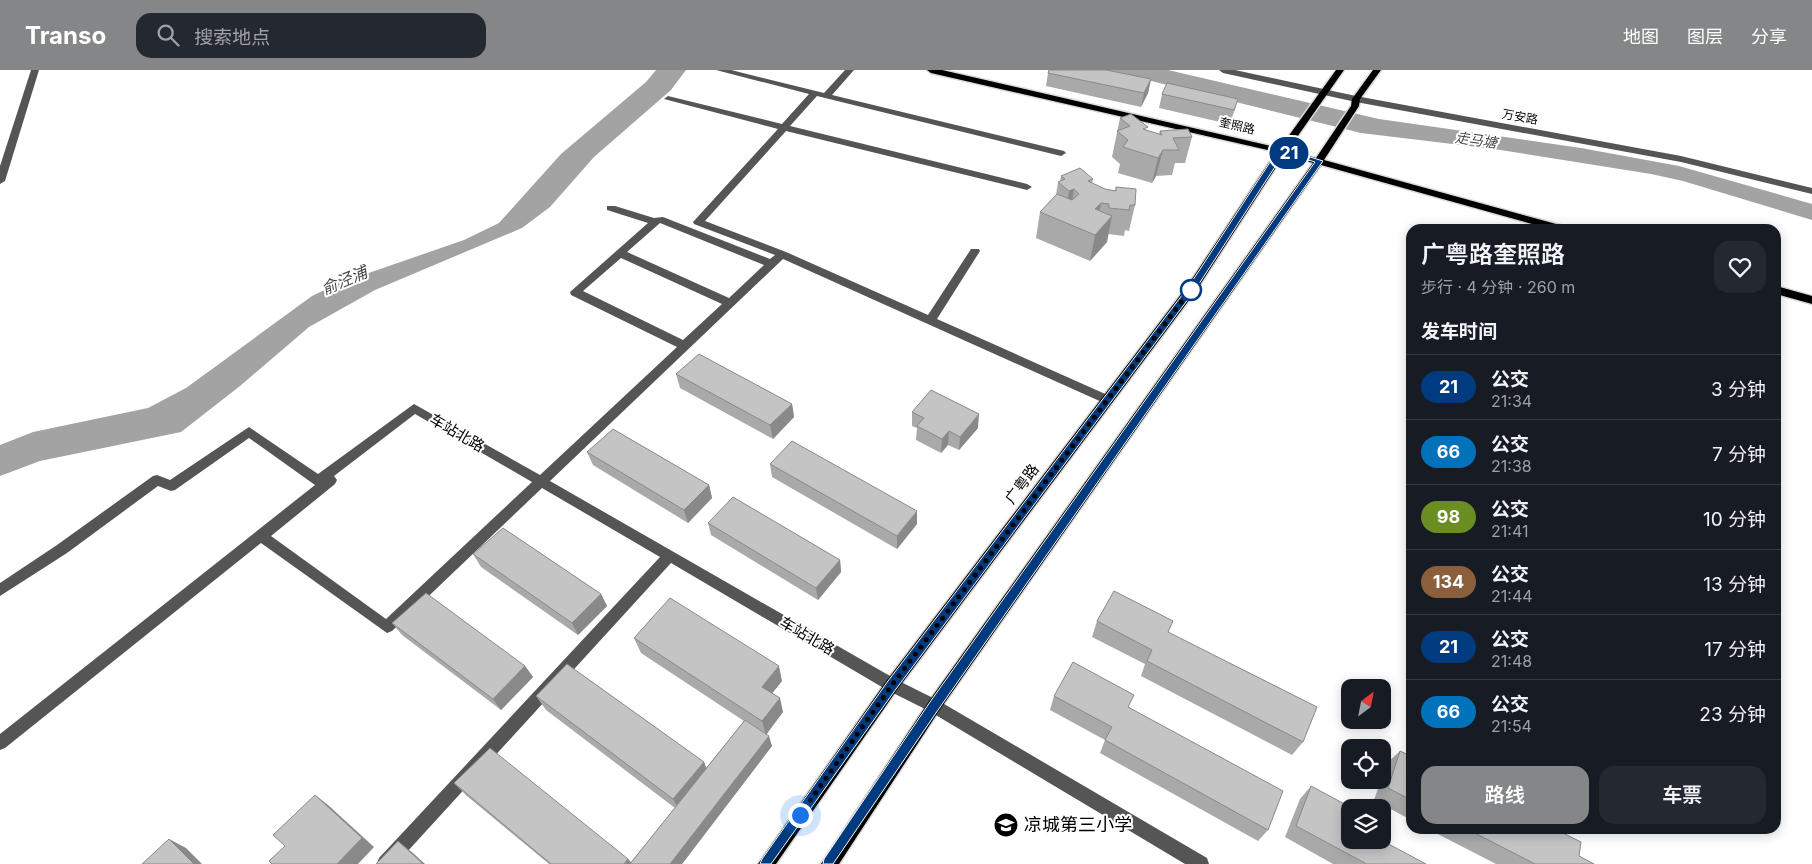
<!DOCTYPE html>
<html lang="zh">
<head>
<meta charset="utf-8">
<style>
	:root { --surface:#171b24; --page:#242831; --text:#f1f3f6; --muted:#9ea1a6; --line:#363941; --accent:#858687 }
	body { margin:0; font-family:Inter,"Noto Sans SC",sans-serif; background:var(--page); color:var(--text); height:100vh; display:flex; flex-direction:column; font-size:19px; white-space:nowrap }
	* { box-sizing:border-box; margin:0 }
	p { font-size:16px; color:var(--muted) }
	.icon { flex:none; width:28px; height:28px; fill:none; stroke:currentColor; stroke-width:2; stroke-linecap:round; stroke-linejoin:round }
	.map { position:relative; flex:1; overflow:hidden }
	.panel { position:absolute; left:1406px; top:154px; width:375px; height:610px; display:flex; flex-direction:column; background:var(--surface); border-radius:15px; box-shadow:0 2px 12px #0003 }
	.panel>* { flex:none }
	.badge { padding:0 10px; border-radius:16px; font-size:18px; line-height:32px }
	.needle { width:32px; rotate:32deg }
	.tools { position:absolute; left:1341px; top:609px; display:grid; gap:10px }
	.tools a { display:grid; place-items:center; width:50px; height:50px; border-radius:10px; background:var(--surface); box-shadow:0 2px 12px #0003; font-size:25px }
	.you { position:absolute; width:25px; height:25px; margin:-12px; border:4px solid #fff; border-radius:50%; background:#1a73e8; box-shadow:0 0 0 8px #1a73e833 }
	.map>.badge { position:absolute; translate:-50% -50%; box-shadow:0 0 0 2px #fff }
	h2 { padding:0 15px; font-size:19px; line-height:45px }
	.round { display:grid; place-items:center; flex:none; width:52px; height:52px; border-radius:15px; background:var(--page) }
	.head { display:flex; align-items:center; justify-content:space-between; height:85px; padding:0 15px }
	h1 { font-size:24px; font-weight:600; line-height:38px }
	.action { display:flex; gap:10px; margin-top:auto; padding:10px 15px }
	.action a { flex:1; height:58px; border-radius:15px; background:var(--accent); color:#fff; font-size:20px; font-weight:600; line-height:58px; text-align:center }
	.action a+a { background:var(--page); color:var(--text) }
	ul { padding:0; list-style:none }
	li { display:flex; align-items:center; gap:15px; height:65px; padding:0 15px; border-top:1px solid var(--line) }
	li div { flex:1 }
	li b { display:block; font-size:19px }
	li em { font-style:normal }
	li .badge { min-width:55px; font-weight:700; text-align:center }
	header { display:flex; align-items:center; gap:30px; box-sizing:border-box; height:70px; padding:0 25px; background:var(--accent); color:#fff }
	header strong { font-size:24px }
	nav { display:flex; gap:28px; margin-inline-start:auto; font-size:18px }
	.search { width:350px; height:45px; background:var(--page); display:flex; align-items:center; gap:12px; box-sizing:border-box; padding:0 18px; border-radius:15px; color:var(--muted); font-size:19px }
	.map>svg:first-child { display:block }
	.water { fill:#a3a3a3 }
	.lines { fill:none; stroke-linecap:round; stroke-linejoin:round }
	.major-casing { stroke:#dbdbdb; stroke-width:3 }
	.minor { fill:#555; fill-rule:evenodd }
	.major { fill:#000; fill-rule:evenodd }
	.wall { fill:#a9a9a9 }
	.shaded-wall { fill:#898989 }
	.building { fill:#c4c4c4; stroke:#898989 }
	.line { fill:#003b80; stroke:#fff }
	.walk { stroke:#000; stroke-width:5; stroke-dasharray:0 9 }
	.stop-dot { fill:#fff; stroke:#003b80; stroke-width:2.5 }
	.labels { text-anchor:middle; stroke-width:4; stroke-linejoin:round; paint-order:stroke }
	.far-street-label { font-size:12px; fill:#000; stroke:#fff }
	.far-water-label { font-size:14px; font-style:italic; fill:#444; stroke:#fff }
	.street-label { font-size:15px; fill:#000; stroke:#fff }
	.water-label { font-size:16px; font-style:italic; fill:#444; stroke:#fff }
	.near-poi-label { font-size:18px; fill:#000; stroke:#fff; text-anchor:start }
</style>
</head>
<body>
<header>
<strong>Transo</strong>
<div class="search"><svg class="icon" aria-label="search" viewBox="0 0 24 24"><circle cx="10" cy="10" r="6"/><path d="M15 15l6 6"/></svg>搜索地点</div>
<nav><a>地图</a><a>图层</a><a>分享</a></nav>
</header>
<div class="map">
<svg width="1812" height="794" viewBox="0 0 1812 794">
	<rect width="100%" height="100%" fill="#fff"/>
	<g class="water">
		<path d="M656 0H686L671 20 594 87 550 137 522 158 375 220 309 257 240 316 181 362 40 391 0 406V375L33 362 148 338 186 318 312 226 337 214 464 170 499 153 561 84 646 12Z"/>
		<path d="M1107 0H1168L1379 49 1581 78 1679 96 1812 134V150L1683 111 1651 104 1494 79 1361 63Z"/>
	</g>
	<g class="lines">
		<defs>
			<g id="major">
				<path d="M927 0H942L1280 78 1336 0H1344L1288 80 1316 88 1351 36 1352 29 1373 0H1381L1360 29 1359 36 1324 90 1567 157 1568 159H1550L1321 95 939 641 839 794H821L929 631 1313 93 1284 85 1196 221 897 620 776 794H758L887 610 1188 215 1276 82 931 3Z"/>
				<path d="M1776 216 1812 226V234L1776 224Z"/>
			</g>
		</defs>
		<use href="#major" class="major-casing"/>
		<g class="minor">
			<path d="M31 0H39L5 111 0 114V96Z"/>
			<path d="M716 0H731L824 23 845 0H854L832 25 1064 81 1066 83 1061 86 817 26 790 56 1027 114 1032 117 1027 120 786 61 705 151 786 182 928 245 971 179H979L980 181 937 249 1112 327 1114 330 1112 333H1104L783 189 550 411 897 610 939 631 1207 788 1209 794H1185L929 641 887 620 671 493 396 794H377L379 788 660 487 542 418 392 561 387 563 261 473 5 678 0 680V664L315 415 249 368 175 420 171 421 158 416 67 483 0 526V513L57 475 153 406 157 405 170 410 249 357 318 404 414 334 540 405 677 277 571 225 570 222 648 153 607 140V136H615L654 148 663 147 770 189 775 185 694 154 693 152 778 59 664 29 668 26 782 54 809 24ZM660 153 764 195 729 228 627 182ZM621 188 722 234 683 270 583 221ZM415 344 532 412 386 549 271 466 335 414 337 410 334 406Z"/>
			<path d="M1219 0H1235L1356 26 1681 86 1812 118V124L1681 92 1356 32 1223 3Z"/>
		</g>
		<use href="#major" class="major"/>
	</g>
	<g class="wall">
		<path d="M1048 3 1151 9 1148 23 1141 37 1046 16Z"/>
		<path d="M1162 24 1238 29 1229 54 1159 38Z"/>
		<path d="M1120 48 1147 61 1159 64 1160 61 1192 67 1185 93H1175L1172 105 1156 106 1152 113 1118 103 1120 94 1112 87Z"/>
		<path d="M1061 106 1093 109 1092 113 1105 119 1115 121 1116 117 1135 135 1129 161 1125 160 1124 166 1108 164 1107 172 1090 191 1036 168 1040 142 1056 125 1058 112 1060 111Z"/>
		<path d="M676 304 792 334 794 347 773 369 680 318Z"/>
		<path d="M912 342 978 358 959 380 948 375 941 383 916 370 917 358 912 356Z"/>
		<path d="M587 382 709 415 712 428 688 453 593 395Z"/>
		<path d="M770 394 917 454 897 479 772 407Z"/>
		<path d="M708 453 840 490 841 502 818 530 711 465Z"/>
		<path d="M473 484 601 524 607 536 578 565 481 497Z"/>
		<path d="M1097 551H1173L1168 562 1303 672 1292 685 1141 606 1145 594 1092 567Z"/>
		<path d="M392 553 525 596 533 607 501 640 402 565Z"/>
		<path d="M634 568 782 611 772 623 783 642 766 664 772 676 682 794H549L467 726 454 713 628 789 631 792 675 738 546 640 536 626 704 692 706 698 744 651 641 583Z"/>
		<path d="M1054 626 1129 637 1268 760 1258 771 1100 683 1105 670 1050 640Z"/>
		<path d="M1400 681 1411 686V750L1374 730 1381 710H1382V705L1386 694Z"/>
		<path d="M1311 716 1350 770 1426 794H1333L1285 767 1300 729Z"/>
		<path d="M1428 759H1555L1579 786 1594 794H1496Z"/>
	</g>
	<g class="shaded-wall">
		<path d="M1151 9 1148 23 1141 37 1144 23Z"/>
		<path d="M1238 29 1234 42 1229 54 1234 40Z"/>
		<path d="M1163 80 1156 106 1152 113 1158 88Z"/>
		<path d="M1074 119 1070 145 1065 147 1069 121Z"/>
		<path d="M1101 133 1096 159 1095 139Z"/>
		<path d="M1112 146 1107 172 1090 191 1095 165Z"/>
		<path d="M792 334 794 347 773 369 770 355Z"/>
		<path d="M979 344 978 358 959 380 960 367Z"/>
		<path d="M949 361 948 375 941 383 942 369Z"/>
		<path d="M709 415 712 428 688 453 684 440Z"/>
		<path d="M917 441V454L897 479V466Z"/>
		<path d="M840 490 841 502 818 530 816 518Z"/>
		<path d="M601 524 607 536 578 565 572 553Z"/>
		<path d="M525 596 533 607 501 640 493 629Z"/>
		<path d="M779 596 782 611 766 631 762 617Z"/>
		<path d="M780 628 783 642 766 665 762 651Z"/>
		<path d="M769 666 772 676 682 794H670Z"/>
		<path d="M704 692 709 705 680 741 673 729Z"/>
		<path d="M315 725 328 735 374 777 358 794H337Z"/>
		<path d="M169 769 186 778 202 794H194Z"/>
		<path d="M398 771 413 783 425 794H423Z"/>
		<path d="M628 789 632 794H624Z"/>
	</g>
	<g class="building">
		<path d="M1049 0H1106L1151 9 1144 23 1048 3Z"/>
		<path d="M1167 13 1238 29 1234 40 1162 24Z"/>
		<path d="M1131 44 1148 57 1143 59 1162 65 1160 61 1188 59 1192 67 1173 68 1179 80H1163L1158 88 1123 77 1128 70 1117 61 1130 56 1120 48Z"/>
		<path d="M1080 98 1093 109 1088 111 1105 119 1116 121V117L1136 119 1135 135H1130L1129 140 1109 138V134L1101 133 1095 139 1112 146 1095 165 1040 142 1057 124 1072 130 1079 124 1074 119 1069 121 1058 112 1065 109 1061 106Z"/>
		<path d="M699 284 792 334 770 355 676 304Z"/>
		<path d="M931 320 979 344 960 367 949 361 942 369 917 356 924 348 912 342Z"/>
		<path d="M613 359 709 415 684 440 587 382Z"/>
		<path d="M792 371 917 441 897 466 770 394Z"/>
		<path d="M733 427 840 490 816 518 708 453Z"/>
		<path d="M503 458 601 524 572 553 473 484Z"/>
		<path d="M1114 521 1173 551 1168 562 1317 637 1303 672 1147 591 1152 580 1097 551Z"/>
		<path d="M426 523 525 596 493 629 392 553Z"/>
		<path d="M670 528 779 596 762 617 780 628 762 651 634 568Z"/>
		<path d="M1073 592 1134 625 1128 637 1283 721 1268 760 1105 670 1112 657 1054 626Z"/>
		<path d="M567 594 704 692 673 729 536 626Z"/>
		<path d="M745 650 769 666 670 794H630Z"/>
		<path d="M490 678 628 789 624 794H551L454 713Z"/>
		<path d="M1400 681 1411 686V730L1388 718Z"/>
		<path d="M1311 716 1352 738H1350V770H1381L1426 794H1365V793L1296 756Z"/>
		<path d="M315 725 362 768 337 794H272L269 791 285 776 273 765Z"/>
		<path d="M1467 759H1555L1581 772 1579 786 1594 794H1535Z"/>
		<path d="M169 769 194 794H142Z"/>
		<path d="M398 771 423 794H376Z"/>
	</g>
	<path class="line" d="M1282 78 1323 91 938 640 833 794H823L824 789 930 632 1315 92 1284 83 1195 220 896 619 771 794H760L762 789 888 611 1189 216 1278 80Z"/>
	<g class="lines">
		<path class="walk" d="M800 745 892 615 1192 218 1191 220"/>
	</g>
	<defs>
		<symbol id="school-disc" viewBox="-11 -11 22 22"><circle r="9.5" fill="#000" stroke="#fff"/><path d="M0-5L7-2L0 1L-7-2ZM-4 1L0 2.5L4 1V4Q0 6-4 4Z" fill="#fff"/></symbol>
	</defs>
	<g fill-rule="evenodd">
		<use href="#school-disc" x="992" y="741" width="28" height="28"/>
	</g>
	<circle class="stop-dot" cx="1191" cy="220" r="10"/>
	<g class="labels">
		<g class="far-street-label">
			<text transform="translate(1520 47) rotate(10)" y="4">万安路</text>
			<text transform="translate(1237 56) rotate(13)" y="4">奎照路</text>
		</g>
		<g class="far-water-label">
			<text transform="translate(1476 70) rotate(8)" y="5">走马塘</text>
		</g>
		<g class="street-label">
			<text transform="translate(457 363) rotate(30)" y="5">车站北路</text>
			<text transform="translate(1022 414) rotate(-53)" y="5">广粤路</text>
			<text transform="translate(807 566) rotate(30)" y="5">车站北路</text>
		</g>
		<g class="water-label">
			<text transform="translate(344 210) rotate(-23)" y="6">俞泾浦</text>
		</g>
		<g class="near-poi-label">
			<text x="1024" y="761">凉城第三小学</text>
		</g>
	</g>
</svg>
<div class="tools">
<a><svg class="needle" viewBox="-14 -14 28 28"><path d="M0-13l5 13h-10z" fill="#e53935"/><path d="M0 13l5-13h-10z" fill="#9ea1a6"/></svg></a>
<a><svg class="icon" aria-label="locate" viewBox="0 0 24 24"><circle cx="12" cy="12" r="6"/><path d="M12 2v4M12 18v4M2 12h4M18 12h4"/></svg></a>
<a><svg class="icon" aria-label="layers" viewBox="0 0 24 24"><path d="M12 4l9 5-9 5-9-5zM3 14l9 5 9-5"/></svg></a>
</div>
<div class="you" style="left:800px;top:745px"></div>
<b class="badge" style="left:1289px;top:83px;background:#003b80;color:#fff">21</b>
<section class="panel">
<div class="head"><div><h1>广粤路奎照路</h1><p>步行 · 4 分钟 · 260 m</p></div><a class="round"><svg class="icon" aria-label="heart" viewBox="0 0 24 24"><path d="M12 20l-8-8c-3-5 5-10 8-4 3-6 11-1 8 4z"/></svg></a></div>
<h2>发车时间</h2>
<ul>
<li><span class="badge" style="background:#003b80;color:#fff">21</span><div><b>公交</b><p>21:34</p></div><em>3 分钟</em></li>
<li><span class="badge" style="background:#0072bc;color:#fff">66</span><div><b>公交</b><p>21:38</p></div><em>7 分钟</em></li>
<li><span class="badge" style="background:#6b8e23;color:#fff">98</span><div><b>公交</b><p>21:41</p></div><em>10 分钟</em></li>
<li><span class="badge" style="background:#8b5e3c;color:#fff">134</span><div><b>公交</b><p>21:44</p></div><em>13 分钟</em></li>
<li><span class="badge" style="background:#003b80;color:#fff">21</span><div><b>公交</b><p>21:48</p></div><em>17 分钟</em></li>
<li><span class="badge" style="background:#0072bc;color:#fff">66</span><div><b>公交</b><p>21:54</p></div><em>23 分钟</em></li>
</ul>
<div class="action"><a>路线</a><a>车票</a></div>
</section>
</div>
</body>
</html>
